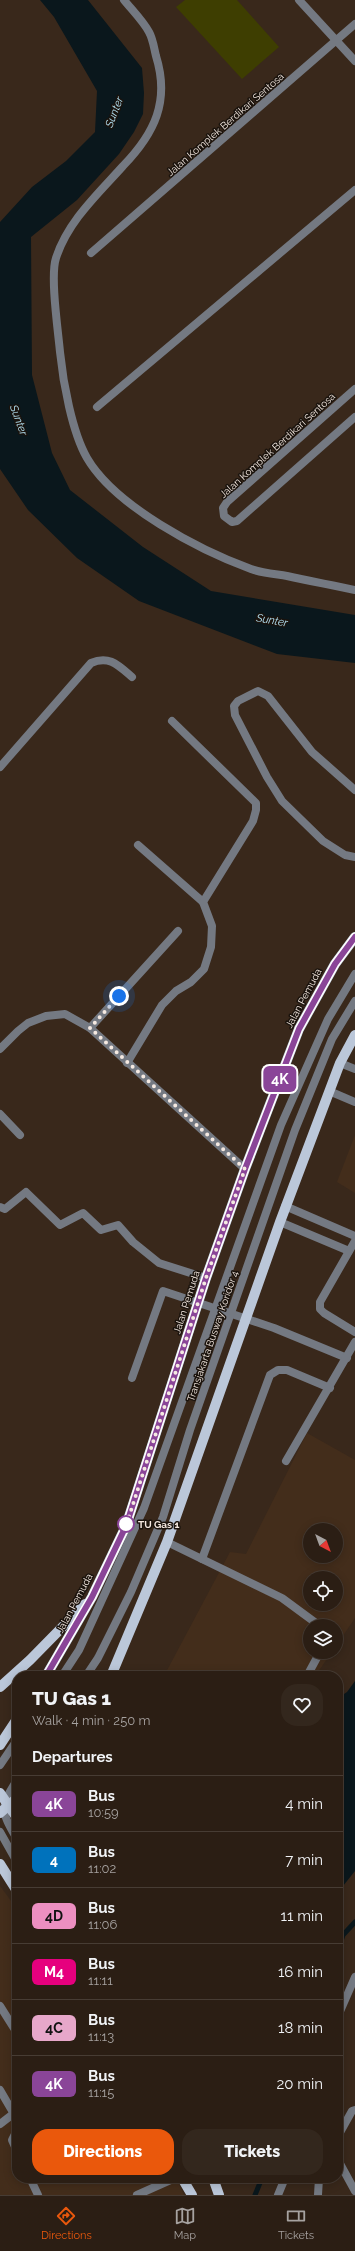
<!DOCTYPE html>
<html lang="en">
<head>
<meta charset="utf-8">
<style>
	:root { --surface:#2b1e14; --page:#33271d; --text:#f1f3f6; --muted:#a6a2a0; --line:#473c34; --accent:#ea580c }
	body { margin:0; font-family:Raleway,sans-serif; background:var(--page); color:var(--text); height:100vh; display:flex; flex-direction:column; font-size:15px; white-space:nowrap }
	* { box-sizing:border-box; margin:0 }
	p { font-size:13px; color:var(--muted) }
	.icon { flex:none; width:22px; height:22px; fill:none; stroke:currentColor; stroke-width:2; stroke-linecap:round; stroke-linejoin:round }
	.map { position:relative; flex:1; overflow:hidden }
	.details { position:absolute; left:12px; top:1671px; width:331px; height:512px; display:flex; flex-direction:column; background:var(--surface); border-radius:16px; box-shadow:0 2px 10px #0003,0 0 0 1px var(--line) }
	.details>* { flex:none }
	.badge { padding:0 8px; border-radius:6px; font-size:14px; line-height:26px }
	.needle { width:26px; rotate:139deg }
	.buttons { position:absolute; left:303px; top:1523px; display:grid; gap:8px }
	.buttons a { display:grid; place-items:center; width:40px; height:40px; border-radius:50%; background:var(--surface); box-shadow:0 2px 10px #0003,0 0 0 1px var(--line); font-size:20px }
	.you { position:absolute; width:20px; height:20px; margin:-10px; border:3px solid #fff; border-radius:50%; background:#1a73e8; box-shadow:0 0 0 6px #1a73e833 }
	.map>.badge { position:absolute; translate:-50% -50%; box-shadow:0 0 0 2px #fff }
	h2 { padding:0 20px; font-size:15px; line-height:36px }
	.round { display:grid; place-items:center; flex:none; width:42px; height:42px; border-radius:16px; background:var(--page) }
	.head { display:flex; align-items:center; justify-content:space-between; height:68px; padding:0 20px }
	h1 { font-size:19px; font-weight:800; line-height:30px }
	.action { display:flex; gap:8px; margin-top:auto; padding:8px 20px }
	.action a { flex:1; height:46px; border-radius:16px; background:var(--accent); color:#fff; font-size:16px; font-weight:800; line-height:46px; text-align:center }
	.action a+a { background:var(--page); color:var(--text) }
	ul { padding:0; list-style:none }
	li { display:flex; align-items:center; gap:12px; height:56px; padding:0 20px; border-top:1px solid var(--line) }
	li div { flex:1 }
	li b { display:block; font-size:15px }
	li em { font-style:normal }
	li .badge { min-width:44px; font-weight:700; text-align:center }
	.dock { display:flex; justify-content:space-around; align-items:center; height:56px; border-top:1px solid var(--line); background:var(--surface); font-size:11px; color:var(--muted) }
	.dock a { display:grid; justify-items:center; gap:2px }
	.dock .on { color:var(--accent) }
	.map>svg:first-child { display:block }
	.built { fill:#432d1b; fill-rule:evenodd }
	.green { fill:#3e3e01 }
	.water { fill:#0a171c }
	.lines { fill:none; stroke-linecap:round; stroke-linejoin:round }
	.stream { stroke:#0a171c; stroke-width:5 }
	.service { stroke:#747982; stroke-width:8 }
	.minor { stroke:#747982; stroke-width:8 }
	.primary { stroke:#bbc7d9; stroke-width:10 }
	.line-casing { stroke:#fff; stroke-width:9 }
	.line { stroke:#8a4598; stroke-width:6 }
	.walk { stroke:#f5e9e1; stroke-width:4; stroke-dasharray:0 7.2 }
	.stop-dot { fill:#fff; stroke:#8a4598; stroke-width:2 }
	.labels { text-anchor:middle; stroke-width:3; stroke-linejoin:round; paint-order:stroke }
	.street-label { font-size:10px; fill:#f5e9e1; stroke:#1a130d }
	.stop-label { font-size:10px; font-weight:bold; fill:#f5e9e1; stroke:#1a130d; text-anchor:start }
	.water-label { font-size:11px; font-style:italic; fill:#b3e2f4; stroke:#1a130d }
</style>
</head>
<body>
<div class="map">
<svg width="355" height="2195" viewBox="0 0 355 2195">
	<rect width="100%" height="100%" fill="#39281b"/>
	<g class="built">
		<path d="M355 1135V1193L337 1182Z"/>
		<path d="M307 1433 355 1460V1618L336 1646V1626H310V1652H332L315 1676H164L230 1552 246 1554ZM310 1530H336V1556H310ZM310 1578H336V1604H310Z"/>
		<path d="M0 1886 17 1909V2178H176L184 2195H0Z"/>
	</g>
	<path class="green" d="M185 0H237L279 47 242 79 176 7Z"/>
	<g class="water">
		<path d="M40 0H88L142 68 144 93 143 114 134 132 119 154 77 200 31 237 32 375 52 453 70 490 143 547 211 591 355 615V663L277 654 139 601 77 558 28 510 0 469V222L32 187 66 161 95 132 97 91 54 17Z"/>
		<path d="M355 1681V1871L339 1891 338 1698 347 1692Z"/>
	</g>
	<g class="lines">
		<g class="stream">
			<path d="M338 1950 343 1935 355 1922"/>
			<path d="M255 2195 262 2178"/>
		</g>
		<g class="service">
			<path d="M355 790 312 752 268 696 258 691 238 701 234 706 235 715 267 777 282 801 323 841 345 855 355 857"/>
			<path d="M138 845 203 902"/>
			<path d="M178 931 90 1028 245 1169"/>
			<path d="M0 1049 18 1031 28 1023 46 1016 65 1014 90 1028"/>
			<path d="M127 1063 162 1005 176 991 191 982 204 969 211 947 212 926 203 902 253 821 256 810V803L172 721"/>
			<path d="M340 1063 355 1069"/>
			<path d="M329 1091 355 1102"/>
			<path d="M285 1206 355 1236"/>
			<path d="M280 1222 349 1251"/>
			<path d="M355 1241 320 1302V1309L324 1313 355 1332"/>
			<path d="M132 1378 163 1291 274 1328 347 1358"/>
			<path d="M286 1461 355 1342"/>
			<path d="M167 1542 282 1598 320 1626"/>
			<path d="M202 1559 270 1375 278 1370H287L330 1388"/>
			<path d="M62 1676 79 1650 144 1508 281 1125 328 1019 355 974"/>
			<path d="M86 1676 98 1658 131 1592 163 1517 190 1430 295 1130 332 1039 355 1001"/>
			<path d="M307 1676 320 1652"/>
			<path d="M0 1765 17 1740"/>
			<path d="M17 1780C0 1807 0 1810 17 1839"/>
			<path d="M0 1832 17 1862"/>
			<path d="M0 2006 17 2033"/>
			<path d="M0 2090 14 2114"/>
			<path d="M0 2124 17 2111"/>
			<path d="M17 2130 12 2140 17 2151"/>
			<path d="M338 2136 352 2111 355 2110"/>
			<path d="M338 2160 355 2191"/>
			<path d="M30 2178 38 2195"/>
			<path d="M137 2195 175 2178"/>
			<path d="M318 2195 319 2178"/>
		</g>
		<g class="minor">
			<path d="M124 0C132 10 143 21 149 32 153 39 154 48 156 56 170 101 155 133 123 166 98 194 68 221 56 258 50 276 58 330 60 352 63 382 72 432 87 458 115 506 199 550 251 569 262 573 275 574 287 576 309 581 332 585 355 590"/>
			<path d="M299 0 355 61"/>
			<path d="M91 253 355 24"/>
			<path d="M355 389 227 502 223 508 224 516 232 522 237 521 355 417"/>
			<path d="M97 407 355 190"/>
			<path d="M0 767 91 663C109 655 118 665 132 677"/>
			<path d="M0 1114 20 1135"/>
			<path d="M0 1207 5 1209 26 1192 60 1225 83 1213 101 1230 118 1225 133 1242 159 1263 206 1278"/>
			<path d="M338 2016 355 1977"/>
			<path d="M278 2195 285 2178"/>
		</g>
		<g class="primary">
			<path d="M46 1676 92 1597 126 1526 206 1278 245 1169 299 1029 335 964 355 937"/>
			<path d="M111 1676 167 1542 280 1222 340 1063 355 1035"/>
			<path d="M0 1687 30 1660 85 1604"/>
			<path d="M0 1745 17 1719"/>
			<path d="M0 1793 17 1818"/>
			<path d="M0 1813 17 1798"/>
			<path d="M0 1864 17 1891"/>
			<path d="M182 2178 192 2195"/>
			<path d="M213 2178 219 2195"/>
		</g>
	</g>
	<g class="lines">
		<defs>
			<path id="line" d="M46 1676 92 1597 126 1526 206 1278 245 1169 299 1029 335 964 355 937"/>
		</defs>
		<use href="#line" class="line-casing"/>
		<use href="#line" class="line"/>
		<path class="walk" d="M119 996 90 1028 245 1169 206 1278 126 1526V1524"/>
	</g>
	<circle class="stop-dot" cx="126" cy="1524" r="8"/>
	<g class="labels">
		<g class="street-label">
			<text transform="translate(225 124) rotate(-41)" y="4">Jalan Komplek Berdikari Sentosa</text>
			<text transform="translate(277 445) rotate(-42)" y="4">Jalan Komplek Berdikari Sentosa</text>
			<text transform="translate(303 998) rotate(-62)" y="4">Jalan Pemuda</text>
			<text transform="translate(186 1302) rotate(-72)" y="4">Jalan Pemuda</text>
			<text transform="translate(212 1336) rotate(-71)" y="4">Transjakarta Busway Koridor 4</text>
			<text transform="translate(74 1603) rotate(-62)" y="4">Jalan Pemuda</text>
		</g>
		<g class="stop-label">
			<text x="138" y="1528">TU Gas 1</text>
		</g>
		<g class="water-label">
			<text transform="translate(114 112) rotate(-69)" y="4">Sunter</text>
			<text transform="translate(19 420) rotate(70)" y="4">Sunter</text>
			<text transform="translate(272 620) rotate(10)" y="4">Sunter</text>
		</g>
	</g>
</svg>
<div class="buttons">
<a><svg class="needle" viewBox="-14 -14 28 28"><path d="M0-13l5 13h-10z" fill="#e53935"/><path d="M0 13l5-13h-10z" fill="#a6a2a0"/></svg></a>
<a><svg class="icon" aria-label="locate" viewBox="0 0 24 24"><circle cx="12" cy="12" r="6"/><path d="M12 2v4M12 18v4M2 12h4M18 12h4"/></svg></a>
<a><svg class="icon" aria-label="layers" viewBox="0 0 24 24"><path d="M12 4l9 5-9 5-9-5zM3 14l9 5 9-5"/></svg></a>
</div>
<div class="you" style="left:119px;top:996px"></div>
<b class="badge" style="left:280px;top:1079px;background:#8a4598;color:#fff">4K</b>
<section class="details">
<div class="head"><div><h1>TU Gas 1</h1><p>Walk · 4 min · 250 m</p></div><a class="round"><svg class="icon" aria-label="heart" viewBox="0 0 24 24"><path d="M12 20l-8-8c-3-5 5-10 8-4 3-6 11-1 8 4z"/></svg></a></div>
<h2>Departures</h2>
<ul>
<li><span class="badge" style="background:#8a4598;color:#fff">4K</span><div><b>Bus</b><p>10:59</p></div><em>4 min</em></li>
<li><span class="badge" style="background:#0072bc;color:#fff">4</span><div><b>Bus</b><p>11:02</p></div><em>7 min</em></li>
<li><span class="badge" style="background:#ed8fc1;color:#111">4D</span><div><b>Bus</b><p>11:06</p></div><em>11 min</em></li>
<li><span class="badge" style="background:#e6007e;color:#fff">M4</span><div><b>Bus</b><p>11:11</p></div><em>16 min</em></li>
<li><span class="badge" style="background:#e7a7ca;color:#111">4C</span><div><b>Bus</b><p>11:13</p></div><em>18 min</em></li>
<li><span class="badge" style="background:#8a4598;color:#fff">4K</span><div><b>Bus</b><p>11:15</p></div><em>20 min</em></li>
</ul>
<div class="action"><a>Directions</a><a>Tickets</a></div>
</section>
</div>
<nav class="dock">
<a class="on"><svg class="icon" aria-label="directions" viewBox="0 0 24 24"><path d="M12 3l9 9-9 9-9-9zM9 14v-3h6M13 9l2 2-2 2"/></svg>Directions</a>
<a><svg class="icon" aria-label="map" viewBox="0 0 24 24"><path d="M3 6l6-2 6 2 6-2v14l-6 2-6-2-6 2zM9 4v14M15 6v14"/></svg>Map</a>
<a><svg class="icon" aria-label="tickets" viewBox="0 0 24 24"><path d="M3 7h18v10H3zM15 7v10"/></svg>Tickets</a>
</nav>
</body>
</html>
